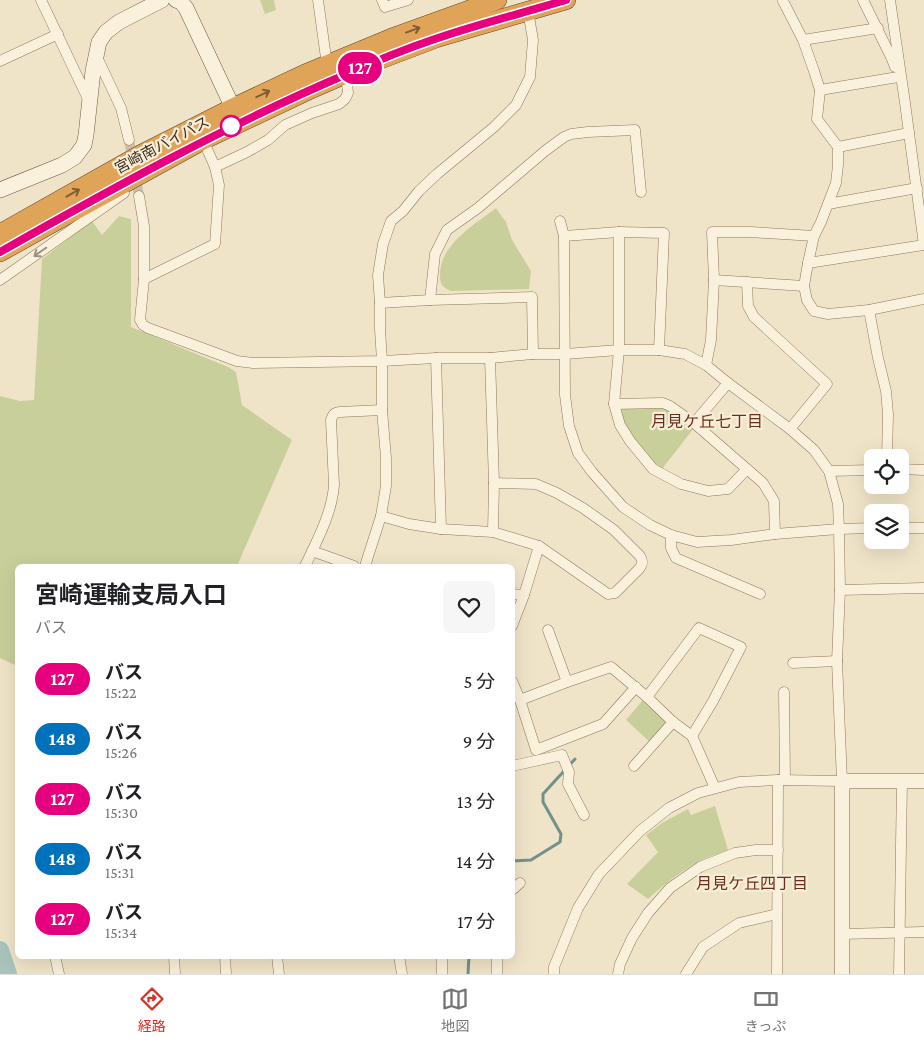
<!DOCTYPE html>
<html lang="ja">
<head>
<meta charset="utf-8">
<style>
	:root { --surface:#fff; --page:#f6f6f6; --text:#202124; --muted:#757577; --line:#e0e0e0; --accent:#d93025 }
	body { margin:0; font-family:"Crimson Pro","Noto Sans JP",serif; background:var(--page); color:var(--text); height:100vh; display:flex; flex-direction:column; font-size:19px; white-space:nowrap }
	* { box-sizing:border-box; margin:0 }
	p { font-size:16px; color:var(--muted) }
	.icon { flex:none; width:28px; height:28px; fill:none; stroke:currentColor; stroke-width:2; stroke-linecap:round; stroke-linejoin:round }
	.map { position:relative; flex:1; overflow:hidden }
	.side { position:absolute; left:15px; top:564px; width:500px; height:395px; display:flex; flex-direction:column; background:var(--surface); border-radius:8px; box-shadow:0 5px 20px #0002 }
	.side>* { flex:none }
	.badge { padding:0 10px; border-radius:16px; font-size:18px; line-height:32px }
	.buttons { position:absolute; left:864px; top:449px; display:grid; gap:10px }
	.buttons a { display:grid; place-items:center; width:45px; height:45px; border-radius:8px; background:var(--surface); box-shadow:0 5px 20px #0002; font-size:25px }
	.map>.badge { position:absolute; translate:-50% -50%; box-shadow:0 0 0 2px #fff }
	.round { display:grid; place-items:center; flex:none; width:52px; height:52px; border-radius:8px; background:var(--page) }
	.headline { display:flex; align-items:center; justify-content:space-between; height:85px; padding:0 20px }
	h1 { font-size:24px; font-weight:700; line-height:38px }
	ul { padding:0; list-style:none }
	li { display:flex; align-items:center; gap:15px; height:60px; padding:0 20px }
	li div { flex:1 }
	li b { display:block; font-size:19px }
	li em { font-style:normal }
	li .badge { min-width:55px; font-weight:700; text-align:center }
	.tabs { display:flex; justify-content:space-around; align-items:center; height:70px; border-top:1px solid var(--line); background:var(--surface); font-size:14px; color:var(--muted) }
	.tabs a { display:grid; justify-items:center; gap:2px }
	.tabs .on { color:var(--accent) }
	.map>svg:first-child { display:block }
	.green { fill:#c9cf9b }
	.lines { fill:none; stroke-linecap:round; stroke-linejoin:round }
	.stream { stroke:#6f938a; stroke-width:3 }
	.river { stroke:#a9c4bc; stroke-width:18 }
	.street-tunnel { stroke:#ccc0a6; stroke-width:10; stroke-dasharray:10 5; stroke-linecap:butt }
	.street-casing { stroke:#8d765c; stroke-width:11 }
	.secondary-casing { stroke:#6f573f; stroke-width:16 }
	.highway-casing { stroke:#5b4430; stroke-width:20 }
	.street { stroke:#faf1dc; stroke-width:10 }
	.secondary { stroke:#faf1dc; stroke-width:15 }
	.highway { stroke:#e0a458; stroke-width:19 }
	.oneway { stroke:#7e5d36 }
	.oneway2 { stroke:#9c907e }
	.line-casing { stroke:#fff; stroke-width:11 }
	.line { stroke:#e6007e; stroke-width:8 }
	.stop-dot { fill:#fff; stroke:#e6007e; stroke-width:2.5 }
	.labels { text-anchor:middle; stroke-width:4.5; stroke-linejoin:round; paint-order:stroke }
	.street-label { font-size:15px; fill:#3d2e20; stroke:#f7eed8 }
	.neighbourhood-label { font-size:16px; fill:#6b2e1e; stroke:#f7eed8 }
</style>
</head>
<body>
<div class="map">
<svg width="924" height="974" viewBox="0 0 924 974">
	<rect width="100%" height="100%" fill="#f0e4c8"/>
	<g class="green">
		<path d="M260 0H274L276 10 265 14Z"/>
		<path d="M496 208 506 222 512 240 531 271 529 289 451 291C443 288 440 284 440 276 439 245 474 225 496 208Z"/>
		<path d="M119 216 131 219V327L228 367 236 372 242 405 292 440 237 566H18L17 666 0 658V396L20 401 34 400 42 259 92 221 102 235Z"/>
		<path d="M624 407H662L671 410 694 428 662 469C644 454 628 435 621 412Z"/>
		<path d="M643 700 667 721 666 726 651 743 626 720Z"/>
		<path d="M715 806 728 850C721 853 713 855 706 858 684 868 666 883 648 899L627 884 658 852 646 835 662 823 688 809 691 815Z"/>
	</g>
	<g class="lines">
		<g class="stream">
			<path d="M512 861 531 860 560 842 561 834 543 802V794L575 759"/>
			<path d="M468 974 469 956"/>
		</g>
		<path class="river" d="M0 950 8 974"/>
		<path class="street-tunnel" d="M129 140 139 196"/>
		<defs>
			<g id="street">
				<path d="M41 0 89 101"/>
				<path d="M318 0 327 65"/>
				<path d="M382 0 385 7 408 0"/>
				<path d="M863 0 892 59 895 67"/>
				<path d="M890 0 905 103 924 245"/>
				<path d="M783 1 803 40 814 71 820 90 817 119 838 147V165L836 183 821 222 814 236 808 263 804 286 807 300 814 311 828 314 869 310 924 299"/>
				<path d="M803 40 878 28"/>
				<path d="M96 55 121 108 129 140"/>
				<path d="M0 61 58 34"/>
				<path d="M820 90 898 77"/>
				<path d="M838 147 909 133"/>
				<path d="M215 167 247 152 268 140 285 125 312 113 339 104 345 99 348 93 346 74"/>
				<path d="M139 196 144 226V279L140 320 143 325 148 328 237 361 253 363 382 361 436 358H490L533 354H565L619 350H659L685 354 706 365 728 383 790 429 814 450 829 471 838 504 839 529 840 590 837 661 842 781 778 780 739 782 698 793 669 808 640 831 599 874 578 908 554 967V974"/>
				<path d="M828 204 917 188"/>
				<path d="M560 221 564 236 565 395 569 426 578 453 592 472 623 507 650 525 671 535 697 542 731 540 775 534 839 529 872 528"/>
				<path d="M619 232V350L614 404 620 425 630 441 653 469 681 484 708 491 728 489 747 469"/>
				<path d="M564 236 619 232 664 233 659 350"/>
				<path d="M808 263 924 245"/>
				<path d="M144 279 215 244 219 185 215 167 203 140"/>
				<path d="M0 280 124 193"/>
				<path d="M714 280 804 286"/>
				<path d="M747 282 748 306 754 317 827 384 790 429"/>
				<path d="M430 300 435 254 447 230 478 208 545 151 564 137 571 134 588 132 635 130 641 192"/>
				<path d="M380 303 430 300 532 297 533 354"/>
				<path d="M869 310 878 358 886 391 888 414 887 458"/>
				<path d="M436 358 441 529"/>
				<path d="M490 358 494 483 493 532"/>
				<path d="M706 365 711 340 714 280 712 232H750L814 236"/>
				<path d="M728 383 694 423 763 483 774 501 775 534"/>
				<path d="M614 404 663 403 670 406 694 423"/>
				<path d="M900 469 924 470"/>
				<path d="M829 471 872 470"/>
				<path d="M381 516 409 524 441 529 493 532 539 546 608 594 615 593 639 569C643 564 643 561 640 556L614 530 583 508 557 493 536 484 494 483"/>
				<path d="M900 528H924"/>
				<path d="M671 535V548L676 558 760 594"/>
				<path d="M312 551 354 566"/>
				<path d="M305 566C317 541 332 513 334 485L331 420C333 414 334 413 340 412L382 410"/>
				<path d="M365 566 381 516 386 486V458L382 410V361L380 329V303L378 275 383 244 391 221 403 211 419 191 437 174 494 127 516 105 530 77 533 40 528 11"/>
				<path d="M840 590 924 588"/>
				<path d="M512 594 524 595"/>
				<path d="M512 626 524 595 539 546"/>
				<path d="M548 630 567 682"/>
				<path d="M793 663 837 661"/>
				<path d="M512 681 520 700 536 750 603 724 636 687"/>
				<path d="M784 692 785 780"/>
				<path d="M647 697 699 628 741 647 713 701 692 736"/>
				<path d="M520 700 567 682 611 667 647 697 673 722 692 736 715 788"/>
				<path d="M512 766 562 755 569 772 568 784 584 815"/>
				<path d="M634 766 673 722"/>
				<path d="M512 890 520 883"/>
				<path d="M842 934 924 932"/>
				<path d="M55 956 59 974"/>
				<path d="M174 956 175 974"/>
				<path d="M225 956 226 974"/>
				<path d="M277 956 279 974"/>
				<path d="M399 956 402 974"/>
				<path d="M442 974V956"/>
				<path d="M497 974V956"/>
				<path d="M618 974 620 964 632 938 648 913 670 888 700 867 735 853 756 850H778"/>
				<path d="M686 974 703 947 739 923 777 914"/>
				<path d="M777 974 778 780"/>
				<path d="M899 974 902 781"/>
			</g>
			<g id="secondary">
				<path d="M176 0 181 2 186 8 233 108"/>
				<path d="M0 190 62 165 75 157 84 145 86 135 93 71 99 42 106 32 119 22 162 0"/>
				<path d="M842 974V781H924"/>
			</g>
			<g id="highway">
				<path d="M0 234 140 155 233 108 305 74 392 38 497 0"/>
				<path d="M0 252 61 218 203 140 313 88 373 62 436 38 566 0"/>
			</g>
		</defs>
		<use href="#street" class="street-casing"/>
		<use href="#secondary" class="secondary-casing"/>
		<use href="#highway" class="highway-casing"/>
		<use href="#street" class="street"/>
		<use href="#secondary" class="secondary"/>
		<use href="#highway" class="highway"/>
	</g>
	<defs><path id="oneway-shaft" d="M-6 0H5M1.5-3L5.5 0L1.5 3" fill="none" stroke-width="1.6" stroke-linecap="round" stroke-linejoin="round" transform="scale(1.25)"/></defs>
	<g class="oneway">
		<use href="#oneway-shaft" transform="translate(413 30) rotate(-20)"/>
		<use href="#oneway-shaft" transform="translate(263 94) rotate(-25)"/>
		<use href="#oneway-shaft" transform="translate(73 193) rotate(-29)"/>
	</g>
	<use class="oneway2" href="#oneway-shaft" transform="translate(40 252) rotate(145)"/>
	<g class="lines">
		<defs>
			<path id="line" d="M0 252C113 188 227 125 347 74 376 61 405 49 435 39 478 24 523 13 566 0"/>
		</defs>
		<use href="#line" class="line-casing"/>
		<use href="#line" class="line"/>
	</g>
	<circle class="stop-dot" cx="231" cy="126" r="10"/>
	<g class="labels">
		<g class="street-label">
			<text transform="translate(162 145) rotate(-28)" y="5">宮崎南バイパス</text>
		</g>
		<g class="neighbourhood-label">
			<text x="707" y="427">月見ケ丘七丁目</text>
			<text x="752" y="889">月見ケ丘四丁目</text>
		</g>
	</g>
</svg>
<div class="buttons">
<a><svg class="icon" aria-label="locate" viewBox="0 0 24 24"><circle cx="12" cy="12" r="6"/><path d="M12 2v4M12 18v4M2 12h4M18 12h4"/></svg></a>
<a><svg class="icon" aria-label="layers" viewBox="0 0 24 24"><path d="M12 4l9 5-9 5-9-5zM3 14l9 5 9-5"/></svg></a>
</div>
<b class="badge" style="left:360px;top:68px;background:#e6007e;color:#fff">127</b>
<section class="side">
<div class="headline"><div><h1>宮崎運輸支局入口</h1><p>バス</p></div><a class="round"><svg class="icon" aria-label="heart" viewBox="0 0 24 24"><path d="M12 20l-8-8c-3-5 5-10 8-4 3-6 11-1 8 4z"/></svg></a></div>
<ul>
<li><span class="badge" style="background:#e6007e;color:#fff">127</span><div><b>バス</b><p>15:22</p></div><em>5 分</em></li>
<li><span class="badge" style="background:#0072bc;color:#fff">148</span><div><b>バス</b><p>15:26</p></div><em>9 分</em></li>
<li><span class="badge" style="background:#e6007e;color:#fff">127</span><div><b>バス</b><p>15:30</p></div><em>13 分</em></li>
<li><span class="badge" style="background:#0072bc;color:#fff">148</span><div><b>バス</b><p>15:31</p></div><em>14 分</em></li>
<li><span class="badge" style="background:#e6007e;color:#fff">127</span><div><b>バス</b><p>15:34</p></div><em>17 分</em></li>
</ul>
</section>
</div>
<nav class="tabs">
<a class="on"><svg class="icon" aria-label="directions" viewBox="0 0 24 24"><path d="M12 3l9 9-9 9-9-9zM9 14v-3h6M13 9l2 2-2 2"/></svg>経路</a>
<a><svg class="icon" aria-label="map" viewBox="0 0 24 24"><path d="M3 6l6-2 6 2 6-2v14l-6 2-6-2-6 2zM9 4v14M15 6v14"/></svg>地図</a>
<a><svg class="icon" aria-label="tickets" viewBox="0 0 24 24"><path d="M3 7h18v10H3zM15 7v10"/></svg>きっぷ</a>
</nav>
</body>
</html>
